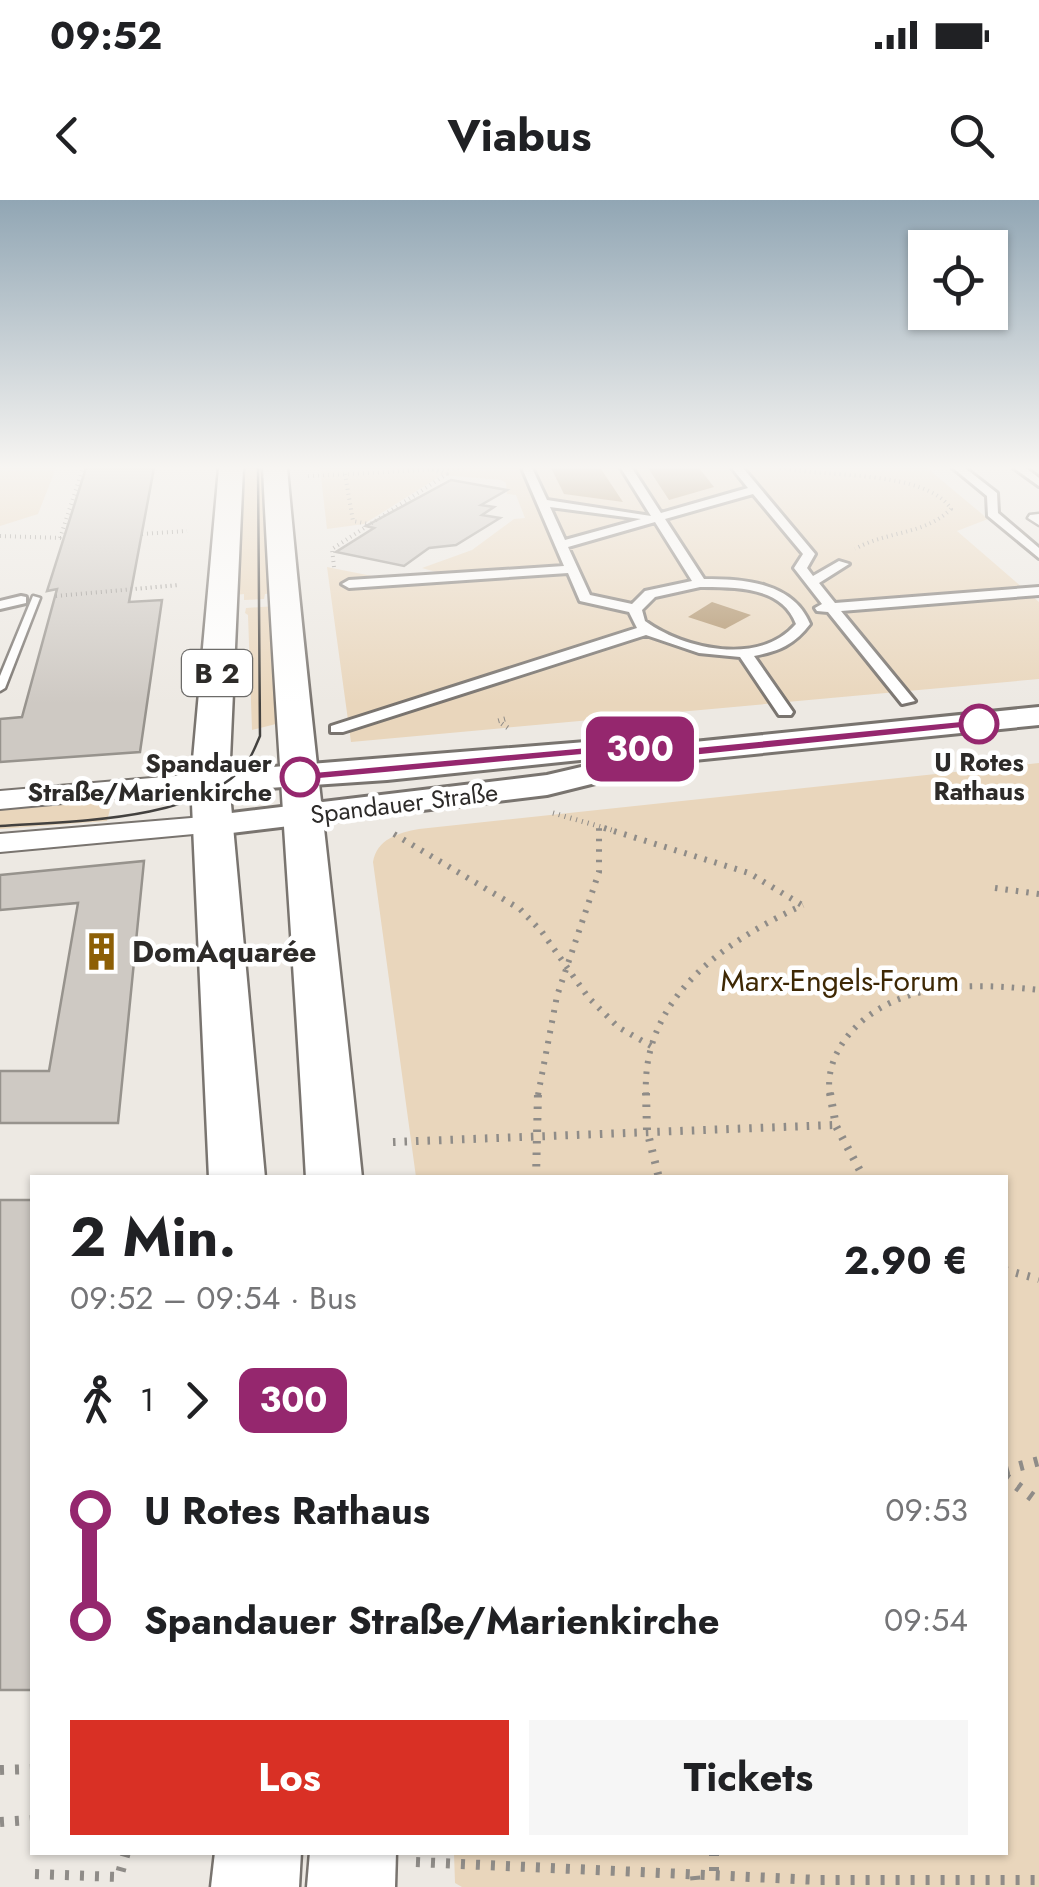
<!DOCTYPE html>
<html lang="de">
<head>
<meta charset="utf-8">
<style>
	:root { --surface:#fff; --page:#f6f6f6; --text:#202124; --muted:#757577; --accent:#d93025 }
	body { margin:0; font-family:Jost,sans-serif; background:var(--page); color:var(--text); height:100vh; display:flex; flex-direction:column; font-size:38px; white-space:nowrap }
	* { box-sizing:border-box; margin:0 }
	p { font-size:32px; color:var(--muted) }
	.icon { flex:none; width:55px; height:55px; fill:none; stroke:currentColor; stroke-width:2; stroke-linecap:round; stroke-linejoin:round }
	.map { position:relative; flex:1; overflow:hidden }
	.sheet { position:absolute; left:30px; top:975px; width:978px; height:680px; display:flex; flex-direction:column; background:var(--surface); border-radius:0px; box-shadow:0 2px 8px #0004 }
	.sheet>* { flex:none }
	.badge { padding:0 20px; border-radius:15px; font-size:35px; line-height:65px }
	.buttons { position:absolute; left:908px; top:30px; display:grid; gap:20px }
	.buttons a { display:grid; place-items:center; width:100px; height:100px; border-radius:0px; background:var(--surface); box-shadow:0 2px 8px #0004; font-size:50px }
	.map>.badge { position:absolute; translate:-50% -50%; box-shadow:0 0 0 5px #fff }
	.legs { display:flex; align-items:center; gap:15px; height:110px; padding:0 40px; font-size:32px }
	.legs p { margin-inline-start:auto }
	.overview { display:flex; align-items:center; justify-content:space-between; height:170px; padding:0 40px }
	h1 { font-size:55px; font-weight:700; line-height:75px }
	.button { display:flex; gap:20px; margin-top:auto; padding:20px 40px }
	.button a { flex:1; height:115px; border-radius:0px; background:var(--accent); color:#fff; font-size:40px; font-weight:700; line-height:115px; text-align:center }
	.button a+a { background:var(--page); color:var(--text) }
	ul { padding:0 40px; list-style:none }
	li { display:flex; align-items:center; gap:35px; height:110px; font-size:38px }
	li i { display:grid; place-items:center; width:15px; height:100%; margin:0 12px; background:currentColor }
	li i::after { content:''; width:25px; height:25px; margin:-12px; border:8px solid; border-radius:50%; background:var(--surface) }
	li p { margin-inline-start:auto }
	li:first-child i { background:linear-gradient(#0000 50%,currentColor 0) }
	li:last-child i { background:linear-gradient(currentColor 50%,#0000 0) }
	.status { display:flex; justify-content:space-between; align-items:center; height:70px; padding:0 50px; background:var(--surface); direction:ltr }
	.status svg { height:28px; fill:currentColor }
	header { display:flex; justify-content:space-between; align-items:center; height:130px; padding:0 40px; background:var(--surface); font-size:45px; font-weight:700 }
	.map>svg:first-child { display:block }
	.green { fill:#e9d6bc }
	.water { fill:#ae9067 }
	.building { fill:#cec9c3; stroke:#97938d; stroke-width:2.5 }
	.lines { fill:none; stroke-linecap:round; stroke-linejoin:round }
	.service-casing { stroke:#79746f; stroke-width:5 }
	.pedestrian-casing { stroke:#79746f; stroke-width:6 }
	.minor-casing { stroke:#79746f; stroke-width:5 }
	.tertiary-casing { stroke:#79746f; stroke-width:4 }
	.secondary-casing { stroke:#79746f; stroke-width:6 }
	.primary-casing { stroke:#79746f; stroke-width:5 }
	.path-far4 { stroke:#8f8c88; stroke-width:4; stroke-dasharray:1 4; stroke-linecap:butt }
	.path-far3 { stroke:#8f8c88; stroke-width:5; stroke-dasharray:1 5; stroke-linecap:butt }
	.path-far2 { stroke:#8f8c88; stroke-width:6; stroke-dasharray:2.5 8; stroke-linecap:butt }
	.path-far1 { stroke:#8f8c88; stroke-width:8; stroke-dasharray:2.5 9; stroke-linecap:butt }
	.path { stroke:#8f8c88; stroke-width:10; stroke-dasharray:4 11; stroke-linecap:butt }
	.service { fill:#fff; fill-rule:evenodd }
	.pedestrian { fill:#fff; fill-rule:evenodd }
	.minor { fill:#fff; fill-rule:evenodd }
	.tertiary { fill:#fff; fill-rule:evenodd }
	.secondary { fill:#fff; fill-rule:evenodd }
	.primary { fill:#fff; fill-rule:evenodd }
	.tram { stroke:#43413f; stroke-width:2.5 }
	.line-1 { fill:#95276e; stroke:#fff; stroke-width:2.5 }
	.stop-1-dot { fill:#fff; stroke:#95276e; stroke-width:5 }
	.labels { text-anchor:middle; stroke-width:9; stroke-linejoin:round; paint-order:stroke }
	.far-stop-label { font-size:25px; font-weight:bold; fill:#2d2b29; stroke:#fff }
	.far-street-label { font-size:25px; fill:#2d2b29; stroke:#fff }
	.shield { fill:#fff; stroke:#6c6b69; stroke-width:2.5 }
	.shield-label { font-size:28px; font-weight:bold; fill:#2d2b29 }
	.poi-label { font-size:30px; font-weight:bold; fill:#2d2b29; stroke:#fff; text-anchor:start }
	.park-label { font-size:30px; fill:#3e2804; stroke:#fff }
</style>
</head>
<body>
<div class="status"><b>09:52</b><svg viewBox="0 0 49 12"><path d="M0 12V9h3v3zM5 12V6h3v6zM10 12V3h3v9zM15 12V0h3v12zM26 1h20v11H26zM47 4h2v5h-2z"/></svg></div>
<header><svg class="icon" aria-label="back" viewBox="0 0 24 24"><path d="M15 5l-7 7 7 7"/></svg>Viabus<svg class="icon" aria-label="search" viewBox="0 0 24 24"><circle cx="10" cy="10" r="6"/><path d="M15 15l6 6"/></svg></header>
<div class="map">
<svg width="1039" height="1687" viewBox="0 0 1039 1687">
	<rect width="100%" height="100%" fill="#ede9e3"/>
	<g class="green">
		<path d="M0 268H56L38 314 0 326Z"/>
		<path d="M241 268H267L274 393 265 394 264 399 244 400V394L234 395 239 377Z"/>
		<path d="M320 268H927L988 319 957 331 1039 402V479L351 542 327 367 392 380 436 372 422 368 472 350 514 319 525 318 516 295 507 294 506 283 501 280 442 275 364 324 327 329Z"/>
		<path d="M276 406 280 523 252 530 248 415 245 413 246 408Z"/>
		<path d="M1039 563V1687H462L455 1683 454 1653 1005 1652V978L416 977 373 662C377 639 398 633 419 629Z"/>
		<path d="M113 597 107 621 0 629V606Z"/>
	</g>
	<g class="water">
		<path d="M551 268 601 269 623 302 564 294Z"/>
		<path d="M648 268H699L714 287 669 300Z"/>
		<path d="M712 402 751 415 725 429 688 417Z"/>
	</g>
	<g class="building">
		<path d="M86 268H154L129 402 162 400 140 552 0 562V519L22 517 57 389 47 391Z"/>
		<path d="M451 280 507 290 481 305 494 307 482 315 500 318 456 345 429 348 404 366 336 352 374 328 366 326Z"/>
		<path d="M144 661 118 923H0V871H49L78 703 0 710V675Z"/>
		<rect x="0" y="1000" width="32" height="490"/>
	</g>
	<g class="lines">
		<defs>
			<path id="service" d="M33 396 40 398 5 488 0 491V476Z"/>
			<g id="pedestrian">
				<path d="M522 268H532L547 300 651 316 621 268H632L661 313 748 288 732 268H743L815 354 807 368 813 376 839 361 849 364 819 383 835 403 1039 387V395L841 411 915 501 902 504 828 412 817 411 815 408 822 404 794 368 803 354 753 294 665 319 704 379C744 379 793 382 810 424 794 445 779 451 754 456L793 512 791 515H779L740 457 699 453 646 435 343 532H331V526L637 428 629 412 580 401 568 373 349 388 342 384 349 380 564 366ZM550 307 641 319 565 340ZM655 322 692 381 645 391 632 404 590 395 568 347ZM700 387C734 387 782 386 796 424 760 466 685 450 645 421L642 410 655 397Z"/>
				<path d="M953 268H965L997 293 998 313 1039 348V358L988 316 987 296Z"/>
				<path d="M1014 268H1026L1039 278V286Z"/>
				<path d="M21 396 26 397V403L0 409V401Z"/>
			</g>
			<path id="minor" d="M1039 314V325L1028 318 1030 315Z"/>
			<g id="tertiary">
				<path d="M210 573 220 576 224 582 220 588 0 609V591Z"/>
				<path d="M215 616 226 619 230 625 226 631 0 652V634Z"/>
			</g>
			<g id="secondary">
				<path d="M1039 507V525L684 561 547 595 215 635 203 632 198 625 203 618 215 615 547 575 684 543Z"/>
				<path d="M598 541 609 543 614 550 609 557 387 580 210 592 199 589 194 582 199 575 210 572Z"/>
			</g>
			<g id="primary">
				<path d="M219 268H243L229 582 265 978H209L191 582Z"/>
				<path d="M263 268H287C308 505 338 741 362 978H306C293 741 274 505 263 268Z"/>
				<path d="M215 1652H301L299 1687H211Z"/>
				<path d="M310 1652H396L395 1687H307Z"/>
			</g>
		</defs>
		<use href="#service" class="service-casing"/>
		<use href="#pedestrian" class="pedestrian-casing"/>
		<use href="#minor" class="minor-casing"/>
		<use href="#tertiary" class="tertiary-casing"/>
		<use href="#secondary" class="secondary-casing"/>
		<use href="#primary" class="primary-casing"/>
		<g class="path-far4">
			<path d="M780 268C823 277 927 270 951 309 925 335 886 331 855 349"/>
			<path d="M345 274 353 321 369 324"/>
			<path d="M308 276 465 268"/>
			<path d="M142 334 187 331"/>
			<path d="M0 336 63 338"/>
			<path d="M60 338 83 268"/>
			<path d="M334 367 332 349 447 274 432 270"/>
			<path d="M56 396 179 385"/>
		</g>
		<g class="path-far3">
			<path d="M505 519 498 521 508 528"/>
			<path d="M553 613 612 630"/>
		</g>
		<g class="path-far2">
			<path d="M604 628 749 673 802 705"/>
			<path d="M394 634 520 709 542 732 588 797 618 827 651 846"/>
			<path d="M995 688 1039 694"/>
			<path d="M538 895 557 796 599 672V628"/>
			<path d="M646 895C641 798 725 741 803 705"/>
			<path d="M830 895C826 872 836 849 851 832 897 780 976 783 1039 790"/>
		</g>
		<g class="path-far1">
			<path d="M646 893 647 930 659 978"/>
			<path d="M830 893 836 926 864 978"/>
			<path d="M393 942 834 925"/>
			<path d="M536 978 538 893"/>
			<path d="M1005 1070 1039 1079"/>
		</g>
		<g class="path">
			<path d="M1005 1270 1039 1261"/>
			<path d="M1005 1277 1039 1302"/>
			<path d="M0 1570 32 1569"/>
			<path d="M0 1622 32 1620"/>
			<path d="M714 1652V1676"/>
			<path d="M416 1662 819 1680H1039"/>
			<path d="M35 1674 119 1677 126 1652"/>
			<path d="M695 1676 696 1687"/>
		</g>
		<use href="#service" class="service"/>
		<use href="#pedestrian" class="pedestrian"/>
		<use href="#minor" class="minor"/>
		<use href="#tertiary" class="tertiary"/>
		<use href="#secondary" class="secondary"/>
		<use href="#primary" class="primary"/>
		<path class="tram" d="M0 626C68 621 200 622 246 564 252 556 256 545 260 536L258 268"/>
	</g>
	<linearGradient id="sky" x2="0" y2="1"><stop stop-color="#91a6b4"/><stop offset="0.53" stop-color="#f7f5f2"/><stop offset="1" stop-color="#f7f5f2" stop-opacity="0"/></linearGradient>
	<rect width="1039" height="504" fill="url(#sky)"/>
	<path class="line-1" d="M979 519 986 524 984 526 684 557 618 552 300 581 293 577 300 573 618 544 684 548Z"/>
	<defs>
		<symbol id="building-bare" viewBox="-9 -9 18 18"><path d="M-4-6H4V6H1V3H-1V6H-4ZM-2.5-4.3h1.7v1.8h-1.7ZM.8-4.3h1.7v1.8H.8ZM-2.5-1h1.7V.8h-1.7ZM.8-1h1.7V.8H.8Z" fill="#8d5f06" stroke="#fff" stroke-width="2.5" paint-order="stroke"/></symbol>
	</defs>
	<g fill-rule="evenodd">
		<use href="#building-bare" x="74" y="724" width="55" height="55"/>
	</g>
	<g class="stop-1-dot">
		<circle cx="979" cy="524" r="18"/>
		<circle cx="300" cy="577" r="18"/>
	</g>
	<g class="labels">
		<g class="far-stop-label">
			<text x="979" y="571">U Rotes<tspan x="979" dy="29">Rathaus</tspan></text>
			<text x="272" y="572" text-anchor="end">Spandauer<tspan x="272" dy="29">Straße/Marienkirche</tspan></text>
		</g>
		<g class="far-street-label">
			<text transform="translate(404 603) rotate(-7)" y="9">Spandauer Straße</text>
		</g>
		<rect class="shield" x="182" y="450" width="70" height="46" rx="8"/>
		<g class="shield-label">
			<text x="217" y="483">B 2</text>
		</g>
		<g class="poi-label">
			<text x="132" y="762">DomAquarée</text>
		</g>
		<g class="park-label">
			<text x="840" y="791">Marx-Engels-Forum</text>
		</g>
	</g>
</svg>
<div class="buttons">
<a><svg class="icon" aria-label="locate" viewBox="0 0 24 24"><circle cx="12" cy="12" r="6"/><path d="M12 2v4M12 18v4M2 12h4M18 12h4"/></svg></a>
</div>
<b class="badge" style="left:640px;top:549px;background:#95276e;color:#fff">300</b>
<section class="sheet">
<div class="overview"><div><h1>2 Min.</h1><p>09:52 – 09:54 · Bus</p></div><b>2.90 €</b></div>
<div class="legs"><svg class="icon" aria-label="walk" viewBox="0 0 24 24"><circle cx="13" cy="4" r="2"/><path d="M13 8l-2 6 4 7M11 14l-3 7M7 12l3-4h3l4 4"/></svg>1<svg class="icon" aria-label="forward" viewBox="0 0 24 24"><path d="M9 5l7 7-7 7"/></svg><b class="badge" style="background:#95276e;color:#fff">300</b></div>
<ul>
<li><i style="color:#95276e"></i><b>U Rotes Rathaus</b><p>09:53</p></li>
<li><i style="color:#95276e"></i><b>Spandauer Straße/Marienkirche</b><p>09:54</p></li>
</ul>
<div class="button"><a>Los</a><a>Tickets</a></div>
</section>
</div>
</body>
</html>
